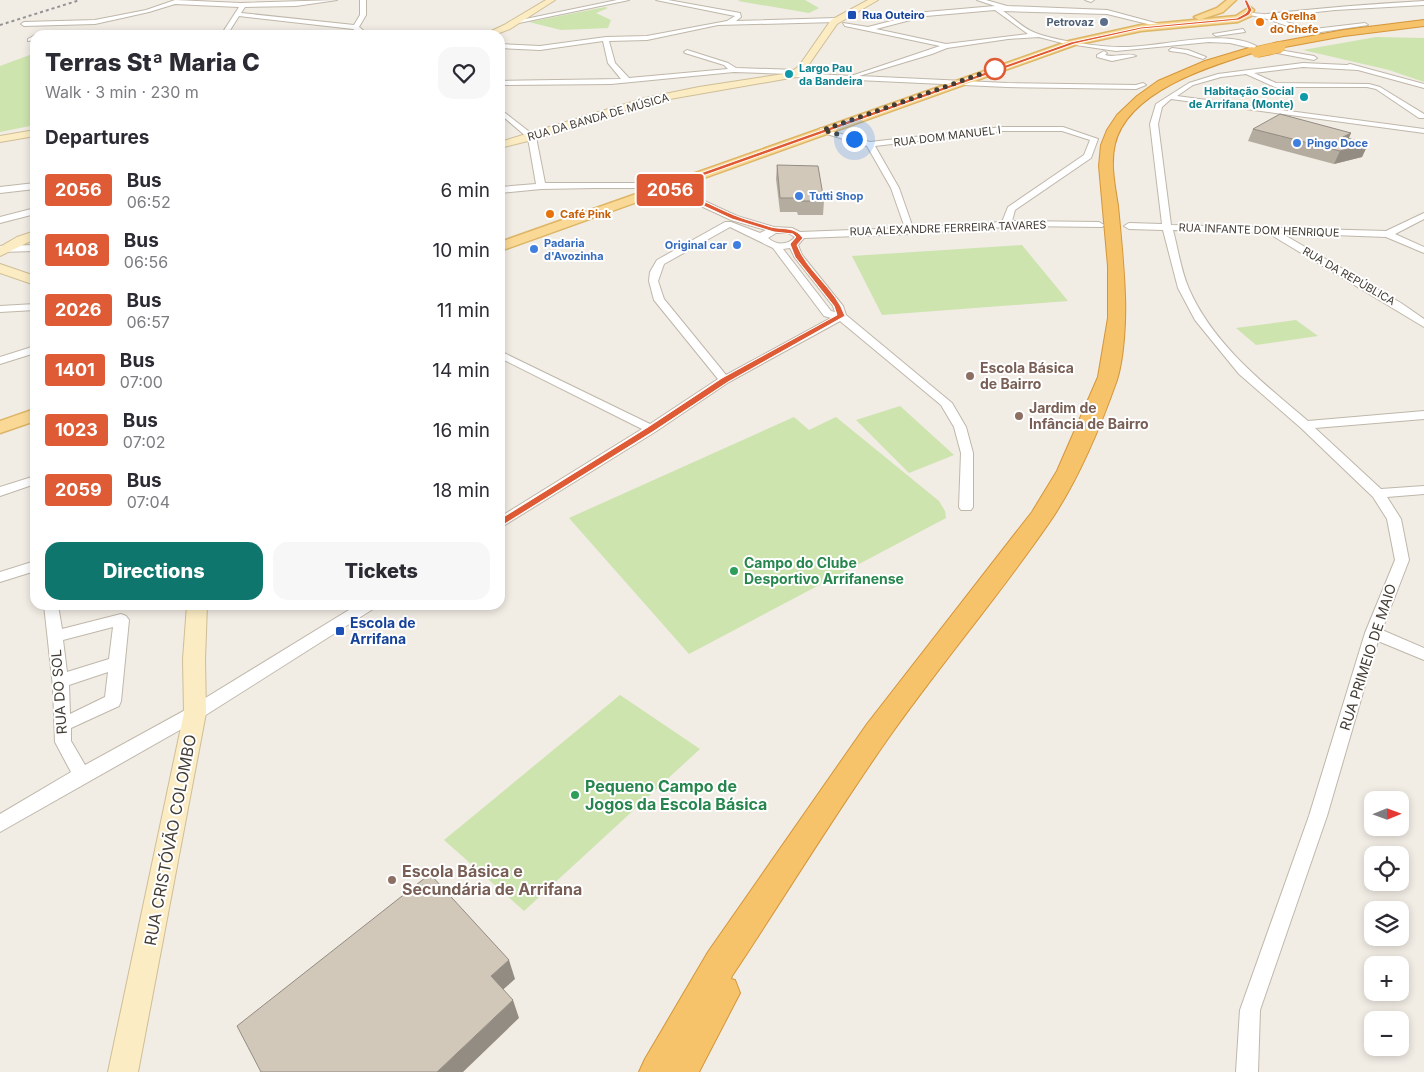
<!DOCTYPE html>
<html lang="en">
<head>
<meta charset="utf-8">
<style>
	:root { --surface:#fff; --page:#f7f7f7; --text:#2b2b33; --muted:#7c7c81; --accent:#0f766e }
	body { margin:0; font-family:Inter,sans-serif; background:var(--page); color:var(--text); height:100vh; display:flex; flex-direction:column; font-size:19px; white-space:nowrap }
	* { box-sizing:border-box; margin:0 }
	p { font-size:16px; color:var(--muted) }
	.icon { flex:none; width:28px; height:28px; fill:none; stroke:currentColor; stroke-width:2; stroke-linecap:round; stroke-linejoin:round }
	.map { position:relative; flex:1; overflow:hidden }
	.panel { position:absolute; left:30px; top:30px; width:475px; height:580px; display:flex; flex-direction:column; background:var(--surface); border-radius:15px; box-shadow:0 2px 8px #0003 }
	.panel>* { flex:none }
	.badge { padding:0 10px; border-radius:4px; font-size:18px; line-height:32px }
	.needle { width:32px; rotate:89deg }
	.buttons { position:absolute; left:1364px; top:791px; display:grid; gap:10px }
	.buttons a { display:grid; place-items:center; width:45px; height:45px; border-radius:10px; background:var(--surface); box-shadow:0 2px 8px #0003; font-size:25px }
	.you { position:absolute; width:25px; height:25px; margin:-12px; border:4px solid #fff; border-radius:50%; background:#1a73e8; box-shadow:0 0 0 8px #1a73e833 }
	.map>.badge { position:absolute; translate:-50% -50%; box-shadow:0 0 0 2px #fff }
	h2 { padding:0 15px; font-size:19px; line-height:45px }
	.round { display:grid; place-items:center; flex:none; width:52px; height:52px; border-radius:15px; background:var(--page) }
	.head { display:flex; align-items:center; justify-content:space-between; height:85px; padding:0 15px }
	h1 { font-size:24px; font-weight:800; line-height:38px }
	.action { display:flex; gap:10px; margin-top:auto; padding:10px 15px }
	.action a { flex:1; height:58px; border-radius:15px; background:var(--accent); color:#fff; font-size:20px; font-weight:800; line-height:58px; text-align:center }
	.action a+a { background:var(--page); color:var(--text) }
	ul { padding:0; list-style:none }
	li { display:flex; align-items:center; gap:15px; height:60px; padding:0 15px }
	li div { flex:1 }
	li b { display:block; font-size:19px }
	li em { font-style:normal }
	li .badge { min-width:55px; font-weight:700; text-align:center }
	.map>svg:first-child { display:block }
	.green { fill:#cde4ae }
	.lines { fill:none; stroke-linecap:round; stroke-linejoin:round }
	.street-casing { stroke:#bfb7aa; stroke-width:2 }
	.secondary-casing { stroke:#cfbe96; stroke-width:2 }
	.primary-casing { stroke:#ddb566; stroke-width:3 }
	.highway-casing { stroke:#d4963a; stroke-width:2 }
	.street { fill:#fff; fill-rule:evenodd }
	.secondary { fill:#fbecc3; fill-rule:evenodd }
	.primary { fill:#f9d995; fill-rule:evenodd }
	.highway { fill:#f6c26a; fill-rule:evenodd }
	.rail { stroke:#939393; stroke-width:2; stroke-dasharray:3 3; stroke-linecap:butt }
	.highway-bridge-casing { stroke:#d4963a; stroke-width:12; stroke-linecap:butt }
	.highway-bridge { stroke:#f6c26a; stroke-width:11 }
	.wall { fill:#b5aca0 }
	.shaded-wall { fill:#938c82 }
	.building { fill:#d2c8ba; stroke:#938c82 }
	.line { fill:#df5b35; stroke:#fff }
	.walk { stroke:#433c34; stroke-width:5; stroke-dasharray:0 9 }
	.transit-dot { fill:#1a4fb4; stroke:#fff; stroke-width:2 }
	.service-dot { fill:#5c6f8a; stroke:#fff; stroke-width:2 }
	.food-dot { fill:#e8710a; stroke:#fff; stroke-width:2 }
	.stop-dot { fill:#fff; stroke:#df5b35; stroke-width:2.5 }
	.culture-dot { fill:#0f9aa8; stroke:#fff; stroke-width:2 }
	.shop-dot { fill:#3f7fe0; stroke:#fff; stroke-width:2 }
	.education-dot { fill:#8d6e63; stroke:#fff; stroke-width:2 }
	.leisure-dot { fill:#2e9e5b; stroke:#fff; stroke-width:2 }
	.labels { text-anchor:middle; stroke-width:4; stroke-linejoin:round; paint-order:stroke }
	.far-transit-label { font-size:11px; font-weight:bold; fill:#164399; stroke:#fff; text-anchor:start }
	.far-food-label { font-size:11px; font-weight:bold; fill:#c56008; stroke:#fff; text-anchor:start }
	.far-service-label { font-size:11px; font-weight:bold; fill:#4e5e75; stroke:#fff; text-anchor:end }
	.far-culture-label { font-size:11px; font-weight:bold; fill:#0d838f; stroke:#fff; text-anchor:start }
	.far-street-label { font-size:11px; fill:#433c34; stroke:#fff }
	.far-shop-label { font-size:11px; font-weight:bold; fill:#366cbe; stroke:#fff; text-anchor:start }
	.education-label { font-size:14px; font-weight:bold; fill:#785e54; stroke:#fff; text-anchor:start }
	.leisure-label { font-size:14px; font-weight:bold; fill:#27864d; stroke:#fff; text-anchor:start }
	.transit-label { font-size:14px; font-weight:bold; fill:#164399; stroke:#fff; text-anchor:start }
	.street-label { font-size:14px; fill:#433c34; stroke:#fff }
	.near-leisure-label { font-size:16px; font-weight:bold; fill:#27864d; stroke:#fff; text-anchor:start }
	.near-street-label { font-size:16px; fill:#433c34; stroke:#fff }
	.near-education-label { font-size:16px; font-weight:bold; fill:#785e54; stroke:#fff; text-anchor:start }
</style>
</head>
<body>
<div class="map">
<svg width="1424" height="1072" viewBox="0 0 1424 1072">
	<rect width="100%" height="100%" fill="#f1ece4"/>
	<g class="green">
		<path d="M740 0H805L819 8 809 13 738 1Z"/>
		<path d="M605 7 608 8 596 13 611 20 608 28 561 30 529 22Z"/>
		<path d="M1376 37 1424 38V82L1389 70 1303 50Z"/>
		<path d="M35 53V125L0 132V66Z"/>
		<path d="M1022 245 1068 301 882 315 852 256Z"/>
		<path d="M1296 320 1318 336 1256 345 1236 328Z"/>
		<path d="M900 406 954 455 909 473 856 420Z"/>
		<path d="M794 417 809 430 836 417 939 501 945 511 946 518 689 654 569 518Z"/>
		<path d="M620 695 700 749 524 911 444 840Z"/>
	</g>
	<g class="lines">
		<defs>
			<g id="street">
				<path d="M175 0 240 3 337 0 296 6 245 7 241 13 354 25 360 15V0H366V15L359 27 369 35H362L353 29 239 16 227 35H221L239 7 175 4 149 12 95 24 24 26 21 24 24 22 95 20 146 10Z"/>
				<path d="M617 0H629L514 24 511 22Z"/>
				<path d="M656 0H668L740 13 741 17 736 21 836 18 839 20 836 22 718 25 647 40 609 41 615 63 629 78 728 69 724 65 685 53 684 52 687 50 728 63 736 68 798 70 800 71V73L851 76 940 46 845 26 843 23 868 27 926 12 995 6 977 0H986L1007 6 1107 10 1163 25 1160 27 1107 14 1003 11C1012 17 1021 26 1031 31 1052 41 1106 48 1129 47 1166 46 1226 28 1258 47L1255 49 1230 43 1209 42 1116 51 1062 43 1039 37 1008 39 947 48 932 54 859 76 1007 83 1136 85 1143 83 1146 85 1136 89 1007 87 793 77 791 76 790 74 734 72 611 84 500 85V81L621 79 608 63 603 41 540 50 500 48V44L540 46 606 37 647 36 727 21 735 16ZM995 10 1028 34 946 44 876 29 926 16Z"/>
				<path d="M1085 0H1094L1091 2Z"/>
				<path d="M1424 1V5L1335 10 1271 17 1305 28 1314 29 1365 23 1368 25 1314 33 1302 31 1264 18 1245 14C1251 11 1260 15 1267 14 1320 8 1372 4 1424 1Z"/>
				<path d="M1243 29 1245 32 1216 36 1213 34Z"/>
				<path d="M35 35V40L28 41V39Z"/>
				<path d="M1172 48 1188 50 1206 57 1203 59 1185 53 1170 51 1169 50Z"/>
				<path d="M1279 50 1314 56 1317 58 1314 60 1277 53 1276 52Z"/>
				<path d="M1104 51 1107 53 1105 55C1115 58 1128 52 1136 56L1112 61 1097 57V55Z"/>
				<path d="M1303 63 1347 65 1350 64 1424 84V88L1358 70 1303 67 1254 73 1276 83 1369 84 1380 87 1424 114V118H1419L1376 89 1367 87H1275L1246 74 1221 77 1193 85 1177 96 1424 129V133L1171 99 1162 107 1158 124 1171 225 1386 231 1424 213V219L1395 234 1424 247V253L1386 237 1281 233 1401 303 1424 319V327L1268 233 1173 230C1178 249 1181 271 1189 289 1213 344 1263 383 1308 421L1424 411V419L1315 428 1381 489 1424 486V494L1387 497 1401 519 1409 560 1382 630 1424 648V660L1378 641 1327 816 1260 1010 1258 1072H1236L1240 1010 1309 816 1365 633 1395 560 1387 519 1373 497 1301 428 1239 374 1195 320 1178 288 1163 230 1129 229 1124 226 1129 223 1162 224 1150 124 1156 104 1189 83 1218 74Z"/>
				<path d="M500 109 536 137 545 183H642L656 192 652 195 640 188H595L541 189 500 193V187L536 184 528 138 500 114Z"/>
				<path d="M1003 127H1063L1098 139 1091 158 1015 210 1012 221 1099 222 1104 225 1102 227 1019 226 910 234 804 238 798 245 802 255 843 306 846 315 952 403 966 427 973 453V507L971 510H961L959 507 961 453 954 427 941 405 840 321 729 382 655 432 500 528V517L642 429 500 358V351L650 424 718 379 654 300 649 281 650 272 657 260 725 222H731L760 233 766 230 731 220 677 195 660 191V187L683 191 737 216 774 227 792 228 800 232 905 228 891 188 867 146 820 132V128L870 142ZM1003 131H1062L1090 140 1084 155 1008 207 1002 222 913 228 899 188 875 146ZM730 227 773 248 824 316 831 318 726 375 664 299 658 281 664 264ZM776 233H788L795 237C787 246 776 245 768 238ZM790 248 795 258 833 306 835 312 831 311 783 249Z"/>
				<path d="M35 183V189L0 193V187Z"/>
				<path d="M35 208V214L0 223V217Z"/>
				<path d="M35 245V251L0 252V246Z"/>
				<path d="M35 304V310L0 312V306Z"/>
				<path d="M35 346V353L0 364V357Z"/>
				<path d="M35 476V484L0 496V487Z"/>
				<path d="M35 561V571L0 582V572Z"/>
				<path d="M44 605H58L62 629 121 614 126 616 129 620 121 701 119 706 71 728V741L85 765 189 708 357 605H375L373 609 201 718 0 832V814L71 772 55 742 53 687ZM113 627 109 659 67 672 63 640ZM108 672 105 697 70 714 69 685Z"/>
			</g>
			<g id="secondary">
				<path d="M546 0H555L510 29 494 35H483L504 25Z"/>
				<path d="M868 0H878L837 24 805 70 796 77 647 103 536 139 500 148V142L645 98 699 87 790 73 799 66 831 20Z"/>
				<path d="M35 130V136L0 142V136Z"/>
				<path d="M35 231V239L0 256V247L17 237Z"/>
				<path d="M0 264 35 276V285L0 273Z"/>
				<path d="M187 605H207L205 659 206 713 138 1072H108L184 713 183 659Z"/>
			</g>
			<g id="primary">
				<path d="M1227 0H1236L1223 12 1199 20 1194 17 1217 8Z"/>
				<path d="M1250 7 1254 10 1251 16 1238 22 1141 31 1075 45 500 251V242L1069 41 1141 25 1236 16Z"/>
				<path d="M35 409V421L0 433V421Z"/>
			</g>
			<g id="highway">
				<path d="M1424 20V26L1344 36 1274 49 1269 46 1274 43 1344 30Z"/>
				<path d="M1252 47 1257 50 1256 52C1210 66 1128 91 1115 144 1110 164 1115 186 1118 206 1121 236 1124 266 1125 296 1126 320 1124 358 1117 380 1100 428 1078 481 1049 523 998 597 939 666 887 740 833 817 784 898 732 976L731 979 735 980 740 993 699 1072H639L645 1059 708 952 867 724 1032 512 1057 471 1098 377 1108 318V266L1099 166 1101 145 1107 130 1117 115 1137 96 1158 81 1205 61Z"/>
			</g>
		</defs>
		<use href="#street" class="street-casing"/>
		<use href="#secondary" class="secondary-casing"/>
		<use href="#primary" class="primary-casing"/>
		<use href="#highway" class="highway-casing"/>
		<use href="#street" class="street"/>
		<use href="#secondary" class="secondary"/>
		<use href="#primary" class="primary"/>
		<use href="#highway" class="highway"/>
		<path class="rail" d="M0 25 80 0"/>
		<defs>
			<path id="highway-bridge" d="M1257 52 1280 47"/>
		</defs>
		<use href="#highway-bridge" class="highway-bridge-casing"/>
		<use href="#highway-bridge" class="highway-bridge"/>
	</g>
	<g class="wall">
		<path d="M1253 129 1351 133 1349 138 1368 144 1362 157 1334 164 1248 141Z"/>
		<path d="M777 165 824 201 823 215H798L797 212H780L776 179Z"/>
	</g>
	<g class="shaded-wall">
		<path d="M1351 133 1345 146 1343 137Z"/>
		<path d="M1368 144 1362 157 1334 164 1340 151Z"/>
		<path d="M509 960 515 979 498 994 491 976Z"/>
		<path d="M513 1000 519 1018 463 1072H437Z"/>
	</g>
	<g class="building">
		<path d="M1280 114 1351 133 1343 137 1368 144 1340 151 1253 129Z"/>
		<path d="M777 165 818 166 824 201H798V198H780Z"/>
		<path d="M430 874 509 960 491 976 513 1000 437 1072H261L237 1026Z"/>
	</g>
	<path class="line" d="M1244 0H1247L1252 10 1249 15 1239 20 1141 29 1074 44 669 188C692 194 712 206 734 215 746 220 759 223 771 227 784 230 794 226 803 238L797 245C807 272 836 289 845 316L728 382 654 431 503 525H497V521L648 427 722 378 837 315 834 306 795 257 790 244 796 237 793 234 774 232 732 219 678 194 661 190V187L1071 42 1141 27 1237 18 1246 13 1248 10Z"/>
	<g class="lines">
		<path class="walk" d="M854 139 823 130 995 69"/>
	</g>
	<g class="transit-dot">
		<rect x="847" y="10" width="10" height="10" rx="2.5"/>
		<rect x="335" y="626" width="10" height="10" rx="2.5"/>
	</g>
	<circle class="service-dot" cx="1104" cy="22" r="5"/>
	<g class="food-dot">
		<circle cx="1260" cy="22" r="5"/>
		<circle cx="550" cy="214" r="5"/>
	</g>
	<circle class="stop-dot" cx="995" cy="69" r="10"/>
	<g class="culture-dot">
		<circle cx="789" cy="74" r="5"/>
		<circle cx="1304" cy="97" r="5"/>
	</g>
	<g class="shop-dot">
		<circle cx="1297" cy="143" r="5"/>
		<circle cx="799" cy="196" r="5"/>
		<circle cx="737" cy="245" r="5"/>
		<circle cx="534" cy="249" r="5"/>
	</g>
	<g class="education-dot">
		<circle cx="970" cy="376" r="5"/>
		<circle cx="1019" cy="416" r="5"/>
		<circle cx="392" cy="880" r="5"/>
	</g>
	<g class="leisure-dot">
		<circle cx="734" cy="571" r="5"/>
		<circle cx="575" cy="795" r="5"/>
	</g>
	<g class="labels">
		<g class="far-transit-label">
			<text x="862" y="19">Rua Outeiro</text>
		</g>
		<g class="far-food-label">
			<text x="1270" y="20">A Grelha<tspan x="1270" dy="13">do Chefe</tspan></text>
			<text x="560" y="218">Café Pink</text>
		</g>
		<g class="far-service-label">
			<text x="1094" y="26">Petrovaz</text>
		</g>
		<g class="far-culture-label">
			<text x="799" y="72">Largo Pau<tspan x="799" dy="13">da Bandeira</tspan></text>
			<text x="1294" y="95" text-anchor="end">Habitação Social<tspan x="1294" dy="13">de Arrifana (Monte)</tspan></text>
		</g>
		<g class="far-street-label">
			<text transform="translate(598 117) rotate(-16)" y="4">RUA DA BANDA DE MÚSICA</text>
			<text transform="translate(947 136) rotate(-7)" y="4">RUA DOM MANUEL I</text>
			<text transform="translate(948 228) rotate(-2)" y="4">RUA ALEXANDRE FERREIRA TAVARES</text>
			<text transform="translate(1259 230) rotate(2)" y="4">RUA INFANTE DOM HENRIQUE</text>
			<text transform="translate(1349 276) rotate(30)" y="4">RUA DA REPÚBLICA</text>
		</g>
		<g class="far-shop-label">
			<text x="1307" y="147">Pingo Doce</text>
			<text x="809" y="200">Tutti Shop</text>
			<text x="544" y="247">Padaria<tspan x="544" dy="13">d'Avozinha</tspan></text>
			<text x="727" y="249" text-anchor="end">Original car</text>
		</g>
		<g class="education-label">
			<text x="980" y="373">Escola Básica<tspan x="980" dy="16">de Bairro</tspan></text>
			<text x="1029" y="413">Jardim de<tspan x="1029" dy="16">Infância de Bairro</tspan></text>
		</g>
		<g class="leisure-label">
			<text x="744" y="568">Campo do Clube<tspan x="744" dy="16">Desportivo Arrifanense</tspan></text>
		</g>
		<g class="transit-label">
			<text x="350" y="628">Escola de<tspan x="350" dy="16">Arrifana</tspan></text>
		</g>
		<g class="street-label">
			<text transform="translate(1368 657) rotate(-72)" y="5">RUA PRIMEIO DE MAIO</text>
			<text transform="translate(59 692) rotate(-94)" y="5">RUA DO SOL</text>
		</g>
		<g class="near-leisure-label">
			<text x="585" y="792">Pequeno Campo de<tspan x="585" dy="18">Jogos da Escola Básica</tspan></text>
		</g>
		<g class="near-street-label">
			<text transform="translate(170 840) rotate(-79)" y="6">RUA CRISTÓVÃO COLOMBO</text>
		</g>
		<g class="near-education-label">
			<text x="402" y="877">Escola Básica e<tspan x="402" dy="18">Secundária de Arrifana</tspan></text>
		</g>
	</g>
</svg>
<div class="buttons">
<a><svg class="needle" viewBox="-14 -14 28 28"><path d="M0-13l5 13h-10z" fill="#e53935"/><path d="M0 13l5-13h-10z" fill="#7c7c81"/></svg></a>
<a><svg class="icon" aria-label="locate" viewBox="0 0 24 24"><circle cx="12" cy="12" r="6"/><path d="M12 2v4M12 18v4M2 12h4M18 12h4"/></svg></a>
<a><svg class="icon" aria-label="layers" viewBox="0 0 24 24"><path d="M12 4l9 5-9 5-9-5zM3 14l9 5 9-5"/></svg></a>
<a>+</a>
<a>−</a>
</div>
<div class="you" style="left:854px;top:139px"></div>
<b class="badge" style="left:670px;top:190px;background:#df5b35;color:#fff">2056</b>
<section class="panel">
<div class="head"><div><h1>Terras Stª Maria C</h1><p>Walk · 3 min · 230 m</p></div><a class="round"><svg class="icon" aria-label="heart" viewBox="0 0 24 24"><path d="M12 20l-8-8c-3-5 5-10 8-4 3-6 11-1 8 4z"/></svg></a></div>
<h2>Departures</h2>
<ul>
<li><span class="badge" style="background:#df5b35;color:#fff">2056</span><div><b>Bus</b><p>06:52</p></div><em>6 min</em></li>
<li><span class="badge" style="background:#df5b35;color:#fff">1408</span><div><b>Bus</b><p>06:56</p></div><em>10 min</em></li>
<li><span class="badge" style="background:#df5b35;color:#fff">2026</span><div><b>Bus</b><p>06:57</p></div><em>11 min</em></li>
<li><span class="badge" style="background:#df5b35;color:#fff">1401</span><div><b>Bus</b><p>07:00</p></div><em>14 min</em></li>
<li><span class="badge" style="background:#df5b35;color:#fff">1023</span><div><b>Bus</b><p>07:02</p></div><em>16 min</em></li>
<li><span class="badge" style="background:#df5b35;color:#fff">2059</span><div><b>Bus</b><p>07:04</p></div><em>18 min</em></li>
</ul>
<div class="action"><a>Directions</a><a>Tickets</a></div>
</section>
</div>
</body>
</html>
